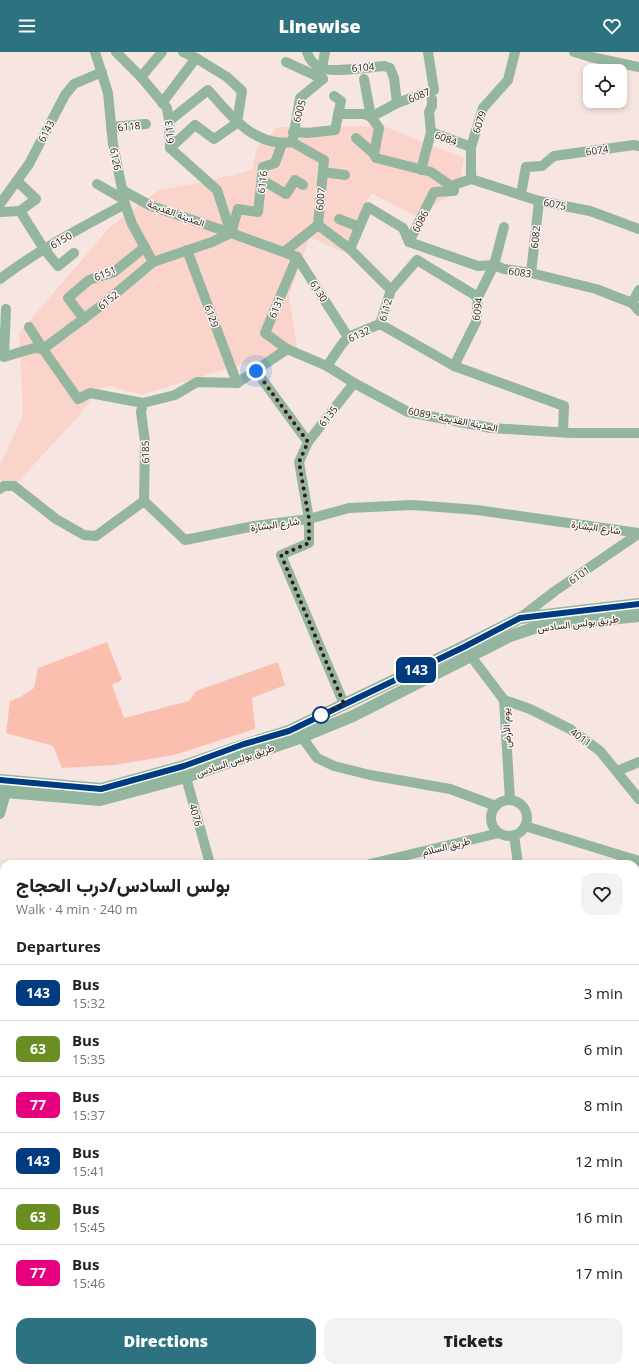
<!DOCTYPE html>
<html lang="en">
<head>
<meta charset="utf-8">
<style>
	:root { --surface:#fff; --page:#f2f2f2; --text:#202124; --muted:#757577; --line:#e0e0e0; --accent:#2d7281 }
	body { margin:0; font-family:"Open Sans",Vazirmatn,sans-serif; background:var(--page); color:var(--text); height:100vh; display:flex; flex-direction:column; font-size:15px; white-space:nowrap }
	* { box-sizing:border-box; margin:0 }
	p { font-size:13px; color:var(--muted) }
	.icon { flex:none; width:22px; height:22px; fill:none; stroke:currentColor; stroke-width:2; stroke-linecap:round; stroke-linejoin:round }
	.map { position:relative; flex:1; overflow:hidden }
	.drawer { position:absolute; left:0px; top:808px; width:639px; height:512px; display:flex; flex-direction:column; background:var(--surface); border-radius:12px 12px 0 0; box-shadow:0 2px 6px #0003 }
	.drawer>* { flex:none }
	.badge { padding:0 8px; border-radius:6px; font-size:14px; line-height:26px }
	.controls { position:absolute; left:583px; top:12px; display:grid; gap:8px }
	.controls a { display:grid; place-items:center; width:44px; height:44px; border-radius:8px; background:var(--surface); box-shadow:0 2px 6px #0003; font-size:20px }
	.you { position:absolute; width:20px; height:20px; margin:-10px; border:3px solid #fff; border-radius:50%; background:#1a73e8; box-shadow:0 0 0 6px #1a73e833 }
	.map>.badge { position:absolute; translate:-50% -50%; box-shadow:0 0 0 2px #fff }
	h2 { padding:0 16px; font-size:15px; line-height:36px }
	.round { display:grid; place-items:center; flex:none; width:42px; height:42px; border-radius:12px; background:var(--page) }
	.overview { display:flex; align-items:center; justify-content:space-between; height:68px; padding:0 16px }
	h1 { font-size:19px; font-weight:800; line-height:30px }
	.button { display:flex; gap:8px; margin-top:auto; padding:8px 16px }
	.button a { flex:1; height:46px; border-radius:12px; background:var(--accent); color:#fff; font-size:16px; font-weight:800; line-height:46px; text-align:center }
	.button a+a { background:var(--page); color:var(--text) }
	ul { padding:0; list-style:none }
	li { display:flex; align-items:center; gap:12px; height:56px; padding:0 16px; border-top:1px solid var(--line) }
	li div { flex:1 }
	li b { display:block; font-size:15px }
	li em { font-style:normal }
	li .badge { min-width:44px; font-weight:700; text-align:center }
	header { display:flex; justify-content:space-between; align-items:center; height:52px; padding:0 16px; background:var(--accent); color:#fff; font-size:18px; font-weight:800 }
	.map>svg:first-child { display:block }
	.built { fill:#fad4ca }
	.green { fill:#fbbfb0 }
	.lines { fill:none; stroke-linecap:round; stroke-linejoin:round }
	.minor { stroke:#95b69e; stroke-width:10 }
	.tertiary { stroke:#95b69e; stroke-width:12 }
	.line-casing { stroke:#fff; stroke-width:9 }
	.line { stroke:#003b80; stroke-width:6 }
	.walk { stroke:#381912; stroke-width:4; stroke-dasharray:0 7.2 }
	.stop-dot { fill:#fff; stroke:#003b80; stroke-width:2 }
	.labels { text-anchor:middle; stroke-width:3; stroke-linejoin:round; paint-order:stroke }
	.street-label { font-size:10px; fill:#381912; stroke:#f7f7f7 }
</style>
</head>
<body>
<header><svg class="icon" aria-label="menu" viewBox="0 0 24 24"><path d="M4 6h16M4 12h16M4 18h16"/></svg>Linewise<svg class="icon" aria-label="heart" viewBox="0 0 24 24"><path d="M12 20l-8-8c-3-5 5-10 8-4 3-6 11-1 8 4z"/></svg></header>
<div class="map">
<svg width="639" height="1320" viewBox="0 0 639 1320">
	<rect width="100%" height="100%" fill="#f7e5e1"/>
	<path class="built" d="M383 74 464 106 458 139 416 164 371 141 343 200 310 185 289 244 298 302 242 312 141 343 111 334 99 337 76 367 14 434H4L0 427V413L23 363 19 281 110 175 159 138 209 129 252 118 257 96 278 75Z"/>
	<path class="green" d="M107 590 122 628 112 633 124 666 189 649 196 639 278 610 285 633 252 646 255 677 174 703 115 713 62 716 53 694 6 681 10 649 20 645 34 636 38 616Z"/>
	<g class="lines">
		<g class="minor">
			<path d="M95 0 108 41 113 92 125 152 132 172 153 210"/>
			<path d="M116 0 141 25 167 56 169 69 170 96 217 138 231 181"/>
			<path d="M183 0 196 6 227 25 242 39 237 71"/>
			<path d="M307 0C309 7 314 13 321 16 329 21 372 15 384 14L390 16 394 26 397 51"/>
			<path d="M574 0 591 5 639 15"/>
			<path d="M286 10 323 27"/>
			<path d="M321 21 325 0"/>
			<path d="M141 25 162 0"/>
			<path d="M364 27 371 65 379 76 374 102"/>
			<path d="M162 51 196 6"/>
			<path d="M338 62H364L371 65 397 51 434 38 428 0"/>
			<path d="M169 69 208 38C230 63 255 96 292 90"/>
			<path d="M111 75 146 72"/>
			<path d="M293 80 308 81 335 78 341 49 334 44"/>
			<path d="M431 80 471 95"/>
			<path d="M293 86 300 46 323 27"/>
			<path d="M356 86 374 102 376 106 431 120 451 134"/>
			<path d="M292 90 324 108 318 173"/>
			<path d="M170 96 195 73 214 87 237 71"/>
			<path d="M421 118 431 80 429 60 432 54V47"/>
			<path d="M323 120 345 123"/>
			<path d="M471 127 539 149 590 159 639 177"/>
			<path d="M471 127V95L483 56 508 28 515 0"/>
			<path d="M262 128 286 142 295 128 303 133"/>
			<path d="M17 129 36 147 20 159"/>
			<path d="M97 132 123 147"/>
			<path d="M122 138 151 154 231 181 297 205 348 285"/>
			<path d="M521 142 526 115 542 114 554 104 634 93 639 94"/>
			<path d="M0 152 29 112 65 43 74 32 102 20"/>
			<path d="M20 159 44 197 58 214 74 201"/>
			<path d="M0 160 20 159"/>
			<path d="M339 167 359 175"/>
			<path d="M318 173 350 197 391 238"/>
			<path d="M231 181 212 190 153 210 102 253 43 297 78 347 90 341 143 351 175 343 197 330 237 331"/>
			<path d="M231 181 238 157 258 160 263 115 275 111 282 92"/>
			<path d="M409 190 478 214 494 213 504 217 531 221 596 237 632 251 639 259"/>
			<path d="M350 197 368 155 403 176 409 190 434 140 454 139 451 134 471 127"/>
			<path d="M187 198 237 331"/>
			<path d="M284 200 318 173"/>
			<path d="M297 205 265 281 287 297 327 314 354 331 408 360 491 376 571 381H639"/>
			<path d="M531 221 539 149"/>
			<path d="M0 227C38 198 82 175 125 152"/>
			<path d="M632 251 639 238"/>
			<path d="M6 257 4 305 34 296 43 297 29 275"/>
			<path d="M84 267 68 246 89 228 114 220 145 195"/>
			<path d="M380 272 454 314 564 354 563 379"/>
			<path d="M380 272 391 238 417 208 478 245"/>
			<path d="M327 314 342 292 348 285 380 272"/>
			<path d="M454 314 476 270 478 245 494 213 504 175"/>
			<path d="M256 319 308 390"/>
			<path d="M237 331 287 297"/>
			<path d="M143 351 141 360 145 390 144 449"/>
			<path d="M0 437 4 434H14L56 467 84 483 96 484 144 449 185 488 254 474 309 467 349 456 413 453 477 458 639 481"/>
			<path d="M520 566 555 539 638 482"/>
			<path d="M467 599 504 648 510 748"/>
			<path d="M504 648 530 657 570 677 600 699 639 747"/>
			<path d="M344 652 281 503 309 491V467L299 410 308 390 354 331"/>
			<path d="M296 682 302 685 317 706 334 714 370 723 450 737 496 754"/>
			<path d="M184 718 210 812"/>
			<path d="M617 719 639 710"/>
			<circle cx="509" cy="766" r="18"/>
			<path d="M0 762 8 734"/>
			<path d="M525 774 639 809"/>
			<path d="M514 783 518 812"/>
			<path d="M370 812 499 781"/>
			<path d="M0 948 4 945"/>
			<path d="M0 1209 4 1207"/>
			<path d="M128 1316 131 1320"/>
			<path d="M257 1316 260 1320"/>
			<path d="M519 1316 520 1320"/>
			<path d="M474 1320 482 1316"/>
		</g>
		<g class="tertiary">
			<path d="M0 728 101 737 184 714 244 693 289 679 463 595 520 566 639 552"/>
			<path d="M0 737 6 740 100 748 186 725 302 685 353 664 510 584 540 574 639 564"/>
			<path d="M6 1316 10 1320"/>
		</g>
	</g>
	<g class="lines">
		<defs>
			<path id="line" d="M0 728 101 737 184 714 244 692 289 679 464 595 520 566 639 552"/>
		</defs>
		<use href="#line" class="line-casing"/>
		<use href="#line" class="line"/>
		<path class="walk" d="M256 319 308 390 299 410 309 467V491L281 503 344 652 316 666 321 663"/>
	</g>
	<circle class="stop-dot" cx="321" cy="663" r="8"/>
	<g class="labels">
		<g class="street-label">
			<text transform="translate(363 15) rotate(-5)" y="4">6104</text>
			<text transform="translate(419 43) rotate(-22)" y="4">6087</text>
			<text transform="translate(299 59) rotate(-74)" y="4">6005</text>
			<text transform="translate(479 70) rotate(-72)" y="4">6079</text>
			<text transform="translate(129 74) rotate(-6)" y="4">6118</text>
			<text transform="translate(46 79) rotate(-63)" y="4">6143</text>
			<text transform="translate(169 80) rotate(-94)" y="4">6113</text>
			<text transform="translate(446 86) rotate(19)" y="4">6084</text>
			<text transform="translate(597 98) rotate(-8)" y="4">6074</text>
			<text transform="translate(116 107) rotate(79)" y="4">6126</text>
			<text transform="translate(262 130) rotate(-83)" y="4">6116</text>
			<text transform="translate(320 147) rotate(-85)" y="4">6007</text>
			<text transform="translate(555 152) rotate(11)" y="4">6075</text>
			<text transform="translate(176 161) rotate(20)" y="4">المدينة القديمة</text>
			<text transform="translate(420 169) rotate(-63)" y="4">6086</text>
			<text transform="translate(535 185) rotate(-84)" y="4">6082</text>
			<text transform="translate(61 188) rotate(-30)" y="4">6150</text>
			<text transform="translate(520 220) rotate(9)" y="4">6083</text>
			<text transform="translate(105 221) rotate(-23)" y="4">6151</text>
			<text transform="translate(319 239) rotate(57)" y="4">6130</text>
			<text transform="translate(108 248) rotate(-39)" y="4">6152</text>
			<text transform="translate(276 255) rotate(-67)" y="4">6131</text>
			<text transform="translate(477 257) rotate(-82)" y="4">6094</text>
			<text transform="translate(385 258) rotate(-74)" y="4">6112</text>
			<text transform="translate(212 264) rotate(70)" y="4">6129</text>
			<text transform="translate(359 282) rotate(-25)" y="4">6132</text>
			<text transform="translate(328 364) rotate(-52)" y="4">6135</text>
			<text transform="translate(453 367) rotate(11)" y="4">المدينة القديمة - 6089</text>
			<text transform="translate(145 400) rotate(-91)" y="4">6185</text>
			<text transform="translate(275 472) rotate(-8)" y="4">شارع البشارة</text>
			<text transform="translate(596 475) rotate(8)" y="4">شارع البشارة</text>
			<text transform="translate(579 523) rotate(-35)" y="4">6101</text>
			<text transform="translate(578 571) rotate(-7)" y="4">طريق بولس السادس</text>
			<text transform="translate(506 676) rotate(-93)" y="4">يوم الأرض</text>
			<text transform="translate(581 685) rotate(36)" y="4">4011</text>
			<text transform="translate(235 708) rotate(-19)" y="4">طريق بولس السادس</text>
			<text transform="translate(196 763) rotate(74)" y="4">4076</text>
			<text transform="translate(446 794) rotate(-14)" y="4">طريق السلام</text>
		</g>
	</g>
</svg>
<div class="controls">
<a><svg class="icon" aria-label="locate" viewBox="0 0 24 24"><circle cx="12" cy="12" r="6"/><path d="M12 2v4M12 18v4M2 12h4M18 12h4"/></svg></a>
</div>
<div class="you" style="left:256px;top:319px"></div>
<b class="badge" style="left:416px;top:618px;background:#003b80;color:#fff">143</b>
<section class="drawer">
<div class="overview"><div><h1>بولس السادس/درب الحجاج</h1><p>Walk · 4 min · 240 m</p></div><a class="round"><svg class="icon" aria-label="heart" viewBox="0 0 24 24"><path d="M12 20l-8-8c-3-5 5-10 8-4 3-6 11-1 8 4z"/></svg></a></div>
<h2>Departures</h2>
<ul>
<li><span class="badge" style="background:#003b80;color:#fff">143</span><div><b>Bus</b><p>15:32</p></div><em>3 min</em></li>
<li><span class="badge" style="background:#6b8e23;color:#fff">63</span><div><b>Bus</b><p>15:35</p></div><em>6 min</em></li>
<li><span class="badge" style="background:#e6007e;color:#fff">77</span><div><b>Bus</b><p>15:37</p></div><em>8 min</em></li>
<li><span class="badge" style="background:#003b80;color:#fff">143</span><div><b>Bus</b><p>15:41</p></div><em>12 min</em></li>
<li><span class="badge" style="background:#6b8e23;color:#fff">63</span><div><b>Bus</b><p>15:45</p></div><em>16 min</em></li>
<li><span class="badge" style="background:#e6007e;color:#fff">77</span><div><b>Bus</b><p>15:46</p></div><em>17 min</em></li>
</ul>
<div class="button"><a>Directions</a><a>Tickets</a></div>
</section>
</div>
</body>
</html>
